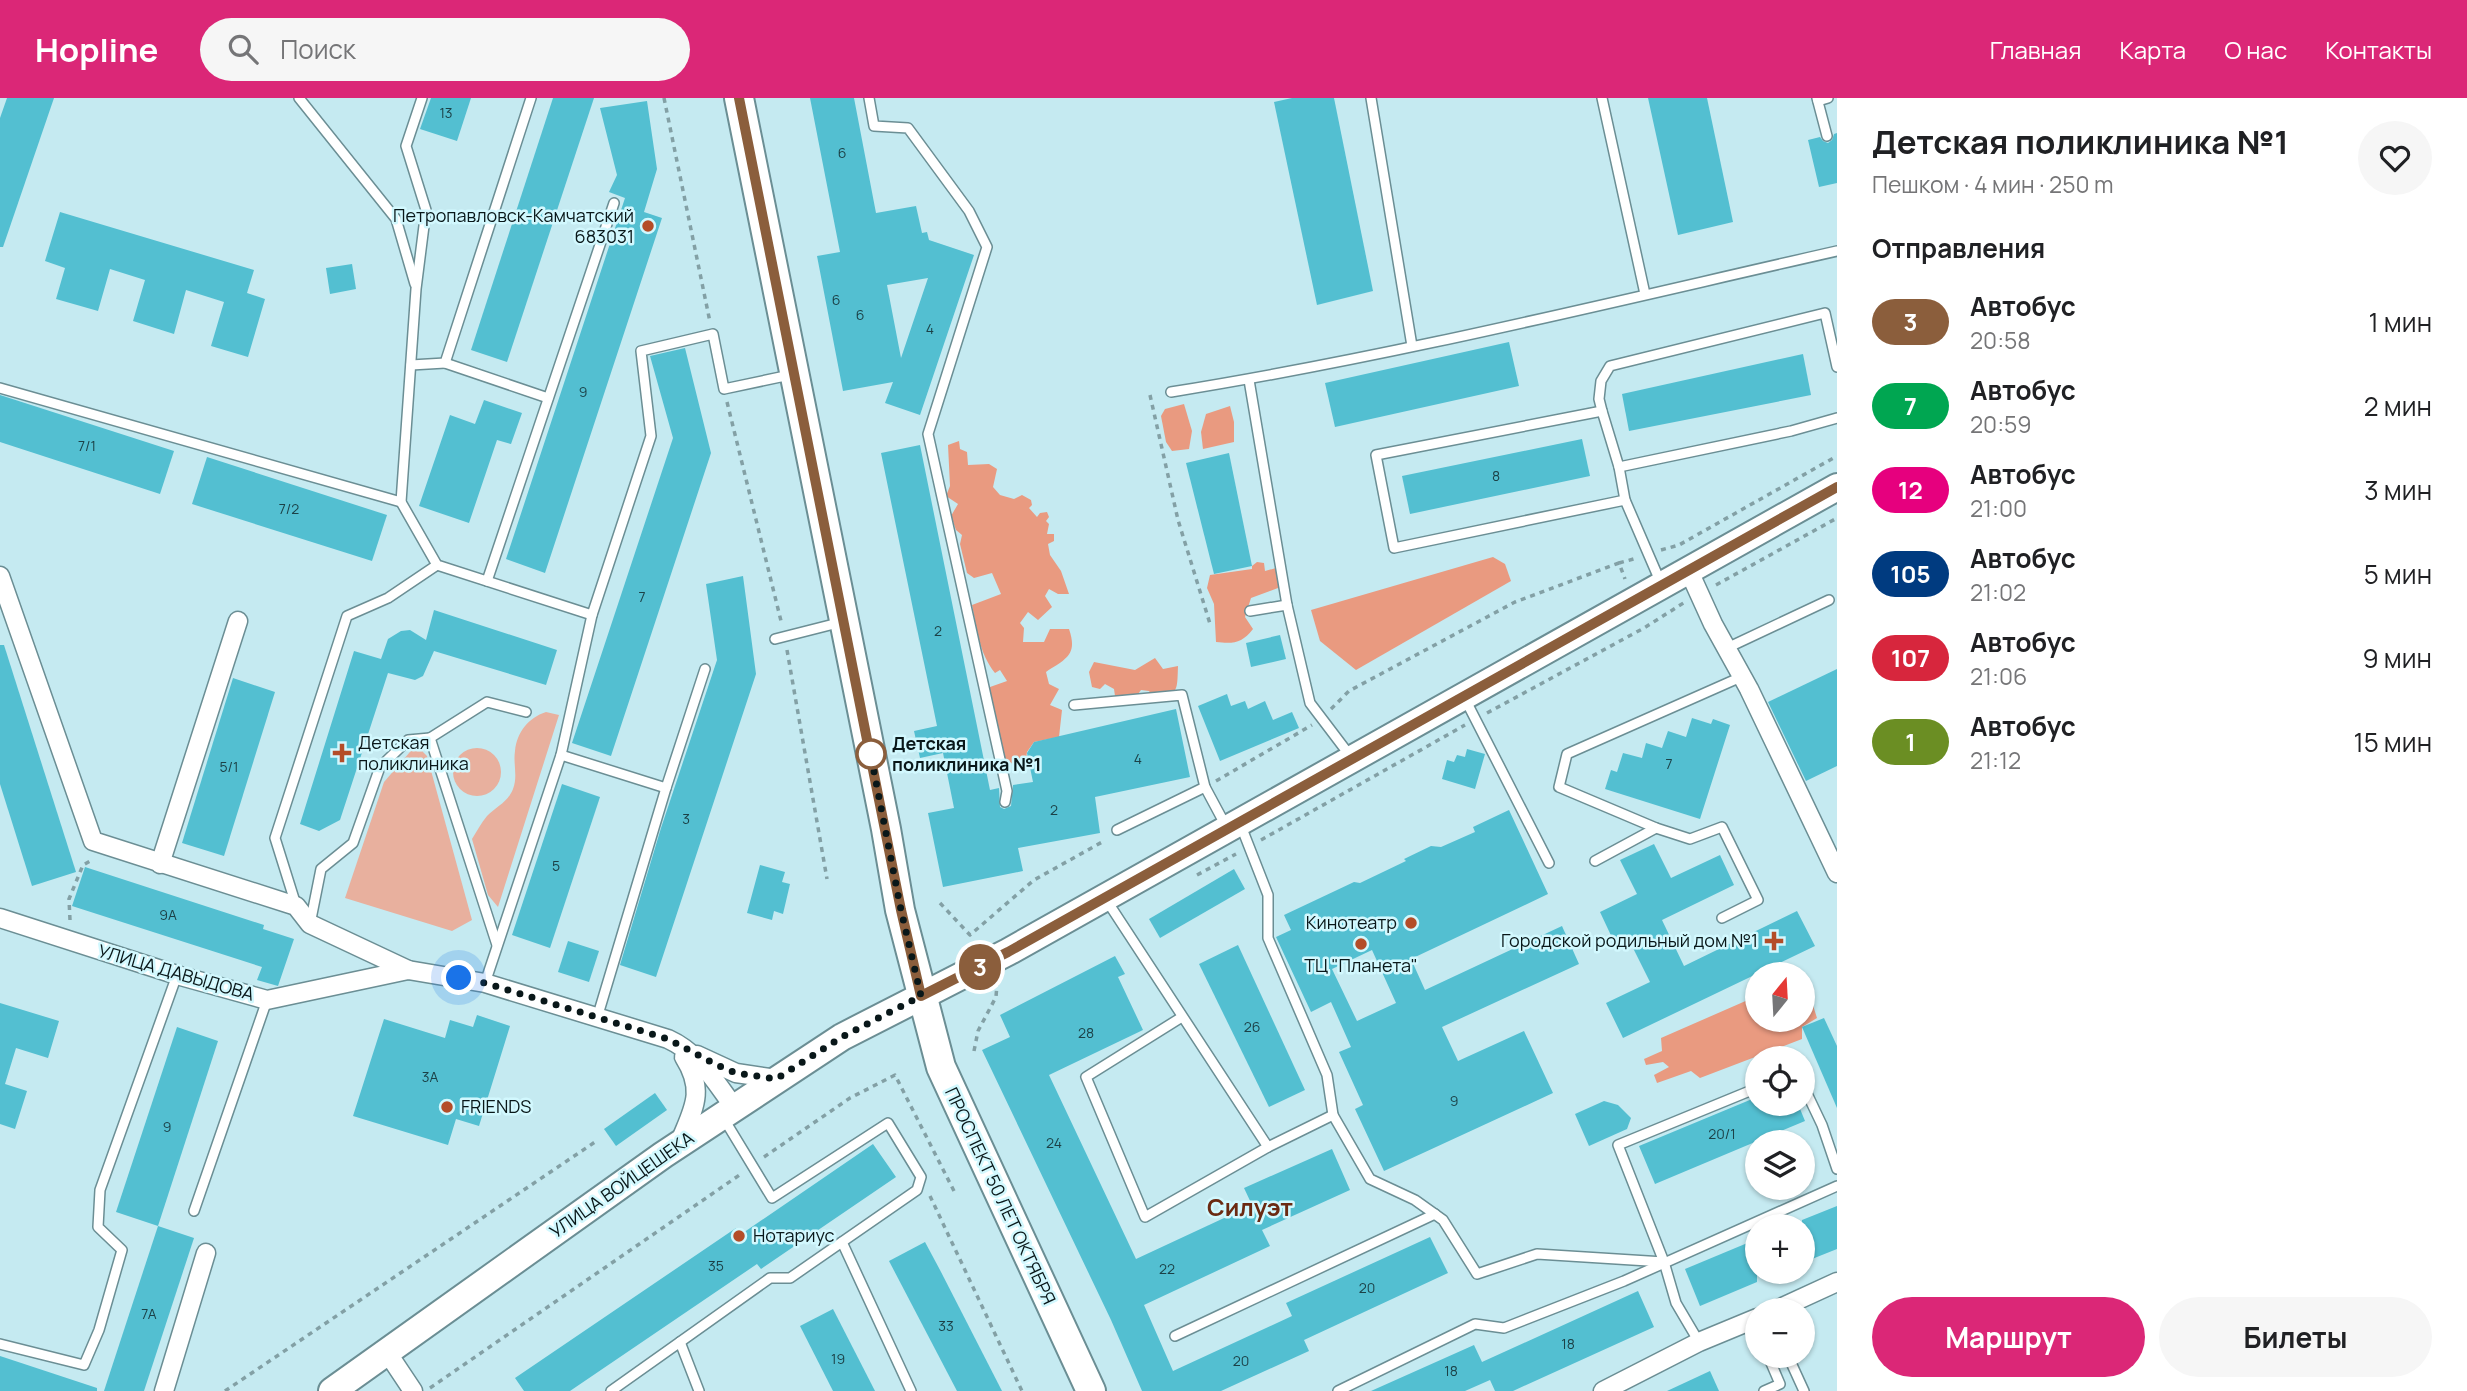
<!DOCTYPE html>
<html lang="ru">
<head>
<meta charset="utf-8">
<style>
	:root { --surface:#fff; --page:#f6f6f6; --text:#202124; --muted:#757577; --accent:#db2777 }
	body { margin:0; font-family:Manrope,sans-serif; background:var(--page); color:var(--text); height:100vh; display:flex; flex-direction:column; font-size:26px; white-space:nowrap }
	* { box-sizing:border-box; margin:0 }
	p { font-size:23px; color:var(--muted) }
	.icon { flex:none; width:38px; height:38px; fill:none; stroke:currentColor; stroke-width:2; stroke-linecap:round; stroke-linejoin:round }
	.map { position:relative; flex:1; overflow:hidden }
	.panel { display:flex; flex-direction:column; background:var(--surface); width:630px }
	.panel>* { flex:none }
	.badge { padding:0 14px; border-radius:23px; font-size:24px; line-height:46px }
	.needle { width:46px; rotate:18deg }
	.controls { position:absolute; left:1745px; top:864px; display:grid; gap:14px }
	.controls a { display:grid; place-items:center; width:70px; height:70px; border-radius:50%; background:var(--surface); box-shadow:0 2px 5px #0004; font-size:35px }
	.you { position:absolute; width:35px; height:35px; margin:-18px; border:5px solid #fff; border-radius:50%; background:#1a73e8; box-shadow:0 0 0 10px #1a73e833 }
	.map>.badge { position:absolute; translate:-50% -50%; box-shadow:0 0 0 4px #fff }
	h2 { padding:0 35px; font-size:26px; line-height:63px }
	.round { display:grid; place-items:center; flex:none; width:74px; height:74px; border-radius:37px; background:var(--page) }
	.summary { display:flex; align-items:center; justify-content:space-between; height:119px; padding:0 35px }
	h1 { font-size:33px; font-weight:700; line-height:52px }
	.action { display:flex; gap:14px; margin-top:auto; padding:14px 35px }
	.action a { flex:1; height:80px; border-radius:42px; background:var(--accent); color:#fff; font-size:28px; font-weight:700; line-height:80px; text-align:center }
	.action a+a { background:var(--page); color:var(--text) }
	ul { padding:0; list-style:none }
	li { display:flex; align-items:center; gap:21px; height:84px; padding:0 35px }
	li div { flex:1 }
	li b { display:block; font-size:26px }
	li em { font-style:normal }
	li .badge { min-width:77px; font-weight:700; text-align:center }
	header { display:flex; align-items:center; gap:42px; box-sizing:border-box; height:98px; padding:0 35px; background:var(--accent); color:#fff }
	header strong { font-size:33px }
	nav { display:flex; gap:38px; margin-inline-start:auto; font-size:24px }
	.search { width:490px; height:63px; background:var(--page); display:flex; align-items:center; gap:18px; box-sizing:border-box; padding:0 24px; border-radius:38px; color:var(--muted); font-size:26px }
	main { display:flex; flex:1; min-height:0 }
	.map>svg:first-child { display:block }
	.green { fill:#e8b09e }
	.forest { fill:#e99a80 }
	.building { fill:#53bfd1; fill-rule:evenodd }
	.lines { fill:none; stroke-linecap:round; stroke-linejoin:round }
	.service-casing { stroke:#6b8e94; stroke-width:12 }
	.minor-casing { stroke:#6b8e94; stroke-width:21 }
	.secondary-casing { stroke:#6b8e94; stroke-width:30 }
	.primary-casing { stroke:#6b8e94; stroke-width:32 }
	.path { stroke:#83a0a5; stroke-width:3.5; stroke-dasharray:5 5; stroke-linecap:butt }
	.service { stroke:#fff; stroke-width:9 }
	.minor { stroke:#fff; stroke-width:18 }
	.secondary { stroke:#fff; stroke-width:26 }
	.primary { stroke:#fff; stroke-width:28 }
	.line-casing { stroke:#fff; stroke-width:16 }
	.line { stroke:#8b5e3c; stroke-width:10 }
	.walk { stroke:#091719; stroke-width:7; stroke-dasharray:0 12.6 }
	.poi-dot { fill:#b44d28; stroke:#d2f8fe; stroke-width:2.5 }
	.stop-dot { fill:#fff; stroke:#8b5e3c; stroke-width:3.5 }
	.labels { text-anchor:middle; stroke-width:5; stroke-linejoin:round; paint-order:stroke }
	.number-label { font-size:14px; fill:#1c4147 }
	.poi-label { font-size:18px; fill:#091719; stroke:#d2f8fe; text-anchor:end }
	.stop-label { font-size:18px; font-weight:bold; fill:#091719; stroke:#d2f8fe; text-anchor:start }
	.street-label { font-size:18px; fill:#091719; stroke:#d2f8fe }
	.district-label { font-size:24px; font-weight:bold; fill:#6b2a12; stroke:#d2f8fe }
</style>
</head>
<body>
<header>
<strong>Hopline</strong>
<div class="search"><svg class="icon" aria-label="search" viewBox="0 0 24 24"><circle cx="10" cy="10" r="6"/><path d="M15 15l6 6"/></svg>Поиск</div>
<nav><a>Главная</a><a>Карта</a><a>О нас</a><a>Контакты</a></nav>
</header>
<main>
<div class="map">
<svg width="1837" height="1293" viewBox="0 0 1837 1293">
	<rect width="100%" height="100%" fill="#c5eaf1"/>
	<g class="green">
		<path d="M546 614 559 617 498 809 488 797 472 741C477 733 481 725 487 718 496 709 508 704 513 691 518 678 513 666 515 653 517 634 528 620 546 614Z"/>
		<path d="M416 647 427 658 472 822 452 833 345 800 384 684Z"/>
		<circle cx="477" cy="674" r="24"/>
	</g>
	<g class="forest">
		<path d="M1184 306 1192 333 1189 351 1172 353 1166 344 1161 318 1165 311Z"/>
		<path d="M1230 308 1234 324V344L1203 351 1201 334 1206 316Z"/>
		<path d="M959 343 960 351 967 354 968 367 989 366 997 371 993 389 1000 397 1014 401 1022 397 1031 402 1032 407 1029 410 1037 419 1040 415 1047 414 1049 419 1046 423 1049 426 1047 436H1054V443L1048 446 1050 457 1061 473 1069 496H1058L1049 491 1045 498 1052 509 1038 522 1028 514 1020 525 1024 530 1023 544H1044L1050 531H1069C1078 557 1066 561 1046 574L1049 586 1059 591 1050 607 1062 612 1059 639 1034 644 1027 654 1026 660 1017 669 1004 660 989 595 990 589 1007 583 1000 572 995 575C979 555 977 531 972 507L1001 496 992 475 974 480 967 475 960 446 962 437 956 432 951 418 958 406 946 398 950 388 948 347Z"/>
		<path d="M1493 459 1505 466 1511 483 1356 572 1320 543 1311 512Z"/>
		<path d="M1257 464 1264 465 1265 473 1276 470 1279 481 1278 490 1251 500 1245 519 1253 531C1242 545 1234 546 1216 544L1214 506 1207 490 1210 477 1252 471V468Z"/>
		<path d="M1155 560 1163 571 1178 568C1177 593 1179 596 1154 602L1149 593 1141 592 1138 596 1141 604 1115 598 1114 591 1105 586 1100 591 1092 589 1089 574 1094 564 1135 572Z"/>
		<path d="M1805 882 1817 920 1802 929V941L1700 980 1691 973 1657 985 1654 977 1669 969 1663 964 1646 967 1644 961 1662 953 1661 940 1757 898V922H1802L1803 883Z"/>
	</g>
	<g class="building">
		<path d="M7 0H54L3 149H0V20Z"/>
		<path d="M431 0H471L457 43 420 31Z"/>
		<path d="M553 0H594L507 264 471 252Z"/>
		<path d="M810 0H854L876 115 916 108 922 135 927 134 929 142 974 157 920 317 885 305 893 284 843 293 817 158 840 154ZM928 180 901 260 887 187Z"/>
		<path d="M1292 0H1334L1373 193 1317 207 1274 4Z"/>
		<path d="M1648 0H1707L1733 124 1678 137Z"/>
		<path d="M647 3 657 71 644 114 662 120 545 475 506 461 625 100 609 94 617 77 600 10Z"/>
		<path d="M1837 35V85L1819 89 1808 42 1820 39 1823 43 1828 45 1832 42 1834 36Z"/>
		<path d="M60 114 254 172 247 195 265 201 248 259 211 248 224 204 186 192 174 236 133 223 145 182 110 171 98 213 56 201 65 170 45 163Z"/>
		<path d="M352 166 356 191 330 196 326 170Z"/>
		<path d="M1509 244 1519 288 1335 329 1325 285Z"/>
		<path d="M685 250 711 355 611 658 572 645 673 340 650 258Z"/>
		<path d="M1803 256 1811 297 1629 333 1622 296Z"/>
		<path d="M0 297 174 353 160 396 0 344Z"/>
		<path d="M484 302 522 315 511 346 497 342 469 425 419 408 450 317 475 326Z"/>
		<path d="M1582 341 1590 378 1410 416 1402 378Z"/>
		<path d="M920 347 990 692 999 690 1000 709 1004 711 1011 708 1013 687 1033 684 1027 655 1034 644 1176 611 1190 679 1095 699 1100 735 1018 750 1023 773 943 789 928 715 954 710 943 655 920 660 914 633 937 628 881 355Z"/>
		<path d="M1229 355 1252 468 1214 476 1186 365Z"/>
		<path d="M207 359 387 417 372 463 192 406Z"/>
		<path d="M743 478 756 576 656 879 620 867 661 730 717 562 706 486Z"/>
		<path d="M434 512 557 552 546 587 434 553 423 578 415 582 388 575 340 722 319 733 300 726 354 553 381 561 388 541 401 533 410 532 426 542Z"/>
		<path d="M1280 537 1286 561 1251 569 1246 545Z"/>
		<path d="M0 547H4L76 774 32 788 0 686Z"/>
		<path d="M1837 571V668L1806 683 1768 604Z"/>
		<path d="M233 580 275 594 224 758 182 745Z"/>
		<path d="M1227 596 1231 608 1245 603 1248 611 1265 603 1273 622 1292 614 1299 630 1220 663 1198 608Z"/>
		<path d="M1692 620 1711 626 1713 621 1730 627 1700 721 1605 691 1611 672 1617 674 1623 655 1642 660 1646 645 1662 650 1668 633 1686 639Z"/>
		<path d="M1467 651 1485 656 1475 691 1442 681 1447 662 1454 664 1457 657 1465 659Z"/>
		<path d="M562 686 600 699 550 850 512 837Z"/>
		<path d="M1509 712 1548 796 1411 861 1425 892 1562 828 1579 866 1442 929 1458 963 1524 933 1553 995 1384 1073 1355 1011 1363 1007 1339 954 1351 949 1331 904 1311 914 1276 839 1291 832 1284 817 1354 784 1360 785 1406 763 1404 761 1431 748 1441 749 1475 734 1473 729ZM1372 852 1396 905 1357 923 1332 871Z"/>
		<path d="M1654 746 1671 780 1720 757 1734 787 1662 822 1684 868 1797 813 1815 848 1623 940 1606 905 1650 884 1628 840 1615 846 1600 814 1637 796 1620 762Z"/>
		<path d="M760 767 785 774 782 784 790 786 783 816 774 813 772 822 747 815Z"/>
		<path d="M85 769 264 827 263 831 294 841 278 888 257 882 262 869 72 808Z"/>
		<path d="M1234 771 1245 791 1160 840 1149 821Z"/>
		<path d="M568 843 599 853 589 884 558 874Z"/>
		<path d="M1238 847 1305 992 1269 1009 1199 866Z"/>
		<path d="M1115 858 1125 876 1118 879 1143 932 1049 977 1136 1161 1252 1107 1244 1090 1332 1051 1350 1092 1262 1132 1270 1148 1144 1207 1173 1273 1292 1218 1286 1205 1430 1139 1448 1175 1304 1242 1309 1253 1221 1293H1142L1111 1222 982 952 1010 939 1000 917Z"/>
		<path d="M0 905 59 923 48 960 16 950 5 986 27 993 15 1031 0 1026Z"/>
		<path d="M477 917 510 928 479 1028 456 1021 448 1047 353 1018 384 921 445 940 450 922 473 929Z"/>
		<path d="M1824 920 1837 948V1010L1802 929Z"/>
		<path d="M177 929 218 943 158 1128 116 1114Z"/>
		<path d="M655 995 667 1012 616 1048 604 1031Z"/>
		<path d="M1757 999V1006H1798L1805 1023 1655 1086 1639 1048Z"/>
		<path d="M1604 1003 1618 1007 1631 1020 1627 1031 1589 1048 1575 1016Z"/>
		<path d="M873 1046 896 1079 761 1171 757 1166 570 1293H524L515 1280 736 1130 740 1137Z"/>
		<path d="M1837 1108V1151L1802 1165V1122Z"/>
		<path d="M158 1128 194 1140 144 1293H104Z"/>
		<path d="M1757 1141V1184L1700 1208 1685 1171Z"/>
		<path d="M925 1144 940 1172 1002 1293H957L889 1163Z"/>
		<path d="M1638 1193 1654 1229 1513 1293H1495L1490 1282 1465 1293H1371L1474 1247 1482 1264Z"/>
		<path d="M833 1211 875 1293H833L800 1228Z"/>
		<path d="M0 1258 97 1290V1293H0Z"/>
		<path d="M1710 1273 1719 1293H1667Z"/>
	</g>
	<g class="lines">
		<defs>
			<g id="service">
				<path d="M299 0 396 121 415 186"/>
				<path d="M422 0 406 48 426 112 416 191 401 404 437 467 592 517"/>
				<path d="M869 0 874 28 908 30 969 113 987 149 928 336 1007 693 1005 704"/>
				<path d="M1371 0 1412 248"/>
				<path d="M1602 0 1645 196"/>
				<path d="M1817 0 1827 38"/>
				<path d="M1818 3 1828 0"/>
				<path d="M445 265 548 300"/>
				<path d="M411 267 445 265 531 0"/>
				<path d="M1249 282 1287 507 1310 605 1351 659"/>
				<path d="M0 290 401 404"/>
				<path d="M1171 294C1395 258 1616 203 1837 153"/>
				<path d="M1602 313 1376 357 1394 450 1625 402"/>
				<path d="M1619 369 1791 333 1837 320"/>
				<path d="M487 483 614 105"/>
				<path d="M1660 483 1625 402 1619 369 1602 313 1599 301 1601 283 1610 268 1825 215 1837 269"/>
				<path d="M1250 513 1287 507"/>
				<path d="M775 541 842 524"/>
				<path d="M1727 550 1829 502"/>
				<path d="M1464 599 1549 765"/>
				<path d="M1074 607 1182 597 1205 689 1227 730"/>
				<path d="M430 640 487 604 526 614"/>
				<path d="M561 657 666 690"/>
				<path d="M1241 728 1268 797V840L1327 977 1333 1017 1370 1081 1415 1102 1443 1122 1477 1176 1537 1156 1664 1164"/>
				<path d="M1117 732 1205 689"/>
				<path d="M1595 763 1656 730"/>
				<path d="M1107 803 1268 1049 1333 1017"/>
				<path d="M296 807 275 740 347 518 388 500 437 467"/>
				<path d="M1722 820 1758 802 1722 729 1690 741 1656 730 1559 689 1567 656 1741 579"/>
				<path d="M310 826 321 771 353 745 380 669 408 642 430 640 497 847"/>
				<path d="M485 885 561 657 592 517 651 338 641 253 713 236 724 291 790 277"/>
				<path d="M1182 919 1086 979 1145 1119 1268 1049"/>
				<path d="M597 920 666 690 705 571"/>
				<path d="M1802 985 1822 1027 1837 1071"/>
				<path d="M194 1113 267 902"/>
				<path d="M842 1144 911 1293"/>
				<path d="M1175 1238 1435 1116"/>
				<path d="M680 1244 770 1180H790L917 1092 921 1079 888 1025 772 1100 724 1021"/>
				<path d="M1699 1244 1676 1205 1664 1164 1618 1047 1757 990"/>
				<path d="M0 1246 84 1267 99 1232 122 1152 98 1129 100 1092 177 877"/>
				<path d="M1788 1258 1804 1293"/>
				<path d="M611 1293 680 1244 699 1293"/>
				<path d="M1338 1293 1475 1226 1504 1230 1624 1183 1837 1088"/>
				<path d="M1764 1293 1780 1286 1768 1258"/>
			</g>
			<g id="minor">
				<path d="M1688 471 1713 526 1749 591 1837 775"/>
				<path d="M0 478 93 743 296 808 310 826 408 872"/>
				<path d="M160 766 238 523"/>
				<path d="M0 820 177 877 267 902 408 872 485 885 668 941C699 955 714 982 734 1009"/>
				<path d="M697 957 736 975 776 981"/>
				<path d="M679 1046C693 1011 706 994 684 959"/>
				<path d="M1774 1213 1837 1184"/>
				<path d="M387 1254 413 1293"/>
				<path d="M164 1293 206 1155"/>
				<path d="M1603 1293 1699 1244 1757 1220"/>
			</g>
			<path id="secondary" d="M332 1293 663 1057 842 939 1008 854 1837 389"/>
			<path id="primary" d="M739 0 886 731 900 812 941 969 1091 1293"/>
		</defs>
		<use href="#service" class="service-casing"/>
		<use href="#minor" class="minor-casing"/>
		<use href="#secondary" class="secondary-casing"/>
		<use href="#primary" class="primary-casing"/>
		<g class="path">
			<path d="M664 0 710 224"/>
			<path d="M1150 297 1178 422 1211 529"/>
			<path d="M727 304 782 527"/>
			<path d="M1661 452 1679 447 1837 358"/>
			<path d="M1619 465 1637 460"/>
			<path d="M1716 487 1837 420"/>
			<path d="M787 552 827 781"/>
			<path d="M1331 611 1349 593 1515 504 1619 465 1625 481"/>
			<path d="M1487 615 1644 530 1685 504"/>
			<path d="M1216 683 1312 627"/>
			<path d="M1261 742 1465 627"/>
			<path d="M1197 777 1236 756"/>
			<path d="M940 805 970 837 1034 782 1104 743"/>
			<path d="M70 822 69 801 83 767 92 762"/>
			<path d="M974 953 978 933 996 899 997 886"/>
			<path d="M764 1059 850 1000 895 977 956 1097"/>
			<path d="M930 1098 1022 1293"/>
			<path d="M430 1290 741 1076"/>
			<path d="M225 1293 598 1042"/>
		</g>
		<use href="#service" class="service"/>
		<use href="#minor" class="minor"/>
		<use href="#secondary" class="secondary"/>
		<use href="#primary" class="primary"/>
	</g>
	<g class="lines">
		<defs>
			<path id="line" d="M739 0 901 812 921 898 1008 854 1837 389"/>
		</defs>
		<use href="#line" class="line-casing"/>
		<use href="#line" class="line"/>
		<path class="walk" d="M459 880 485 885 668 941 717 967 736 975 776 981 842 939 921 898 901 812 870 653 871 656"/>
	</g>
	<g class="poi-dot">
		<circle cx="648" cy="128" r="7"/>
		<path d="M338.5 644.5h7v7h7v7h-7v7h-7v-7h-7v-7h7z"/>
		<circle cx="1411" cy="825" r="7"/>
		<path d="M1770.5 832.5h7v7h7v7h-7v7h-7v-7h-7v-7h7z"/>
		<circle cx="1361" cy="846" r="7"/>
		<circle cx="447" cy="1009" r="7"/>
		<circle cx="739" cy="1138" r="7"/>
	</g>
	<circle class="stop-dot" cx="871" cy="656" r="14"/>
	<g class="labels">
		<g class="number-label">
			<text x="446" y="20">13</text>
			<text x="842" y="60">6</text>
			<text x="836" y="207">6</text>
			<text x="860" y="222">6</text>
			<text x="930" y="236">4</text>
			<text x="583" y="299">9</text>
			<text x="87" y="353">7/1</text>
			<text x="1496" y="383">8</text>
			<text x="289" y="416">7/2</text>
			<text x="642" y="504">7</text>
			<text x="938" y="538">2</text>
			<text x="1138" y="666">4</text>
			<text x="1669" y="671">7</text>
			<text x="229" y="674">5/1</text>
			<text x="1054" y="717">2</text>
			<text x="686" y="726">3</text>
			<text x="556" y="773">5</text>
			<text x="168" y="822">9А</text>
			<text x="1252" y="934">26</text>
			<text x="1086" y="940">28</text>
			<text x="430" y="984">3А</text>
			<text x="1454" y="1008">9</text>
			<text x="167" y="1034">9</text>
			<text x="1722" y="1041">20/1</text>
			<text x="1054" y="1050">24</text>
			<text x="716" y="1173">35</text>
			<text x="1167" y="1176">22</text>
			<text x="1367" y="1195">20</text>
			<text x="149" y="1221">7А</text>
			<text x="946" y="1233">33</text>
			<text x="1568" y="1251">18</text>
			<text x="838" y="1266">19</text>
			<text x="1241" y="1268">20</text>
			<text x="1451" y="1278">18</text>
		</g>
		<g class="poi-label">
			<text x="634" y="124">Петропавловск-Камчатский<tspan x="634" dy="21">683031</tspan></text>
			<text x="358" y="651" text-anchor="start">Детская<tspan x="358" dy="21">поликлиника</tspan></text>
			<text x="1397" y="831">Кинотеатр</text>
			<text x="1758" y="849">Городской родильный дом №1</text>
			<text x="1361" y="874" text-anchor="middle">ТЦ "Планета"</text>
			<text x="461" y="1015" text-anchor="start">FRIENDS</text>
			<text x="753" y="1144" text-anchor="start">Нотариус</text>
		</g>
		<g class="stop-label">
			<text x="892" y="652">Детская<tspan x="892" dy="21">поликлиника №1</tspan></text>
		</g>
		<g class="street-label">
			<text transform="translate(176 875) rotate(16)" y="6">УЛИЦА ДАВЫДОВА</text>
			<text transform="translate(622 1087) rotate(-35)" y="6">УЛИЦА ВОЙЦЕШЕКА</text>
			<text transform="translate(1000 1098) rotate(65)" y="6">ПРОСПЕКТ 50 ЛЕТ ОКТЯБРЯ</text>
		</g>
		<g class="district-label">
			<text x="1250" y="1118">Силуэт</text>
		</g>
	</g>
</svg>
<div class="controls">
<a><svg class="needle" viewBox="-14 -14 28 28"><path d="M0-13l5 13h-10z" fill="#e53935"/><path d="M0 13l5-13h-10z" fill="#757577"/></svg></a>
<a><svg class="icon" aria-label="locate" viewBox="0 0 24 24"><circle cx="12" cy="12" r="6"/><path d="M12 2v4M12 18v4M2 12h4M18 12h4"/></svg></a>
<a><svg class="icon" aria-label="layers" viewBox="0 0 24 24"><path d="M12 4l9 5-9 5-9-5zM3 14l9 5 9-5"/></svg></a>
<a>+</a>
<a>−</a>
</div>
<div class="you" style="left:459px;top:880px"></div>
<b class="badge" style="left:980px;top:869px;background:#8b5e3c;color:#fff">3</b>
</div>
<section class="panel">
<div class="summary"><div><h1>Детская поликлиника №1</h1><p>Пешком · 4 мин · 250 m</p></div><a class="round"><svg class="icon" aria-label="heart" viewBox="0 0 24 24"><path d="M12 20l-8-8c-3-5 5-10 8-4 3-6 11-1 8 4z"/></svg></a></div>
<h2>Отправления</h2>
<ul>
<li><span class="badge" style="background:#8b5e3c;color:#fff">3</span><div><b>Автобус</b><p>20:58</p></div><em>1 мин</em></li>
<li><span class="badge" style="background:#00a651;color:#fff">7</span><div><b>Автобус</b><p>20:59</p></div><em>2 мин</em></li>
<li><span class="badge" style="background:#e6007e;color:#fff">12</span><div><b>Автобус</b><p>21:00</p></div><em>3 мин</em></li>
<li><span class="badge" style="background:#003b80;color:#fff">105</span><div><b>Автобус</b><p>21:02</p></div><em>5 мин</em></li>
<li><span class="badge" style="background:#d7263d;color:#fff">107</span><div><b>Автобус</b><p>21:06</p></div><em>9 мин</em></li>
<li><span class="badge" style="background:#6b8e23;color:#fff">1</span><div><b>Автобус</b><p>21:12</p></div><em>15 мин</em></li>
</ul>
<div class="action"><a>Маршрут</a><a>Билеты</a></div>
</section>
</main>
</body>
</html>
